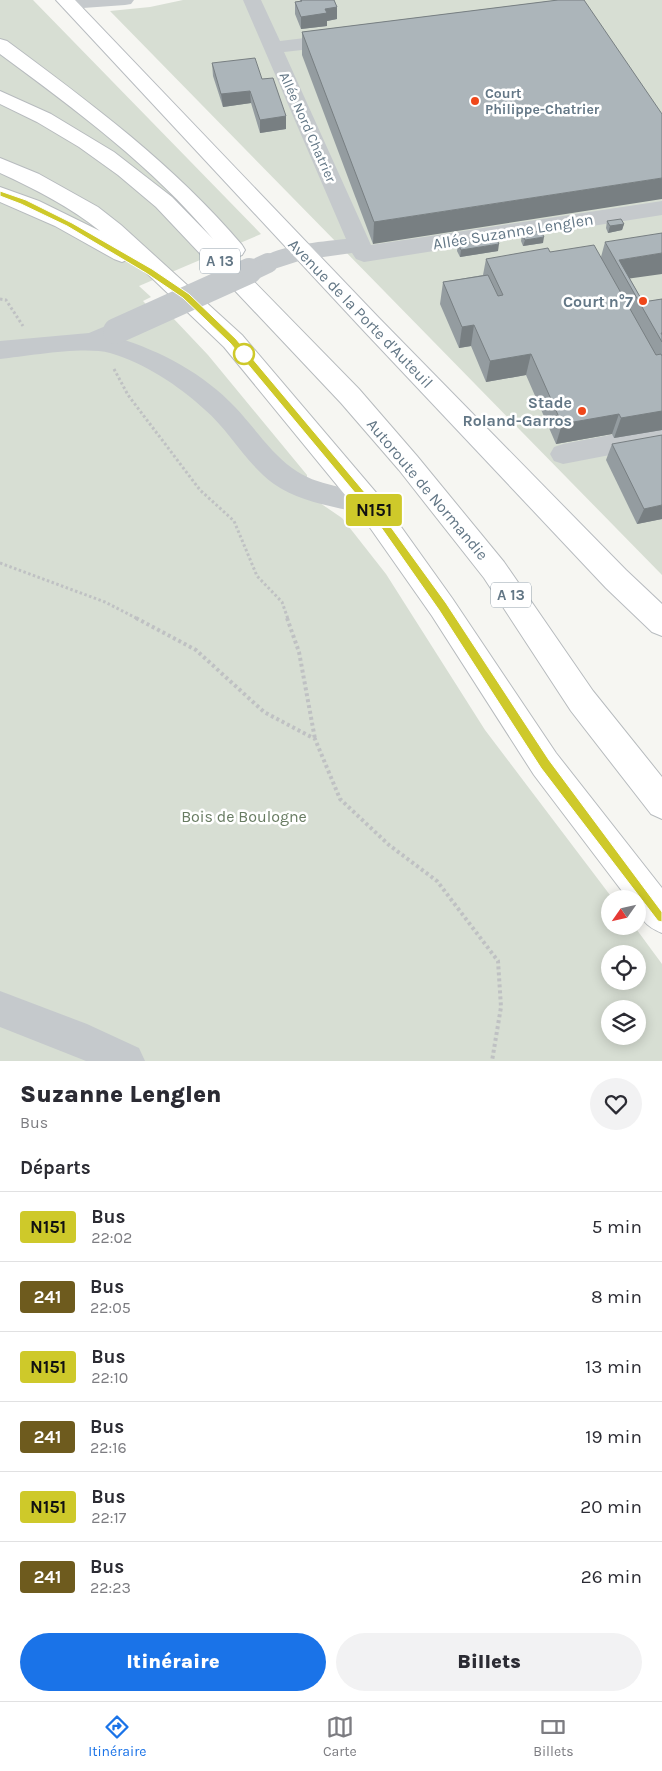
<!DOCTYPE html>
<html lang="fr">
<head>
<meta charset="utf-8">
<style>
	:root { --surface:#fff; --page:#f2f2f3; --text:#2b2b33; --muted:#7c7c81; --line:#e1e1e2; --accent:#1a73e8 }
	body { margin:0; font-family:Karla,sans-serif; background:var(--page); color:var(--text); height:100vh; display:flex; flex-direction:column; font-size:19px; white-space:nowrap }
	* { box-sizing:border-box; margin:0 }
	p { font-size:16px; color:var(--muted) }
	.icon { flex:none; width:28px; height:28px; fill:none; stroke:currentColor; stroke-width:2; stroke-linecap:round; stroke-linejoin:round }
	.map { position:relative; height:1061px; overflow:hidden }
	.sheet { display:flex; flex-direction:column; background:var(--surface); flex:1 }
	.sheet>* { flex:none }
	.badge { padding:0 10px; border-radius:4px; font-size:18px; line-height:32px }
	.needle { width:32px; rotate:236deg }
	.tools { position:absolute; left:601px; top:890px; display:grid; gap:10px }
	.tools a { display:grid; place-items:center; width:45px; height:45px; border-radius:50%; background:var(--surface); box-shadow:0 2px 12px #0003; font-size:25px }
	.map>.badge { position:absolute; translate:-50% -50%; box-shadow:0 0 0 2px #fff }
	h2 { padding:0 20px; font-size:19px; line-height:45px }
	.round { display:grid; place-items:center; flex:none; width:52px; height:52px; border-radius:26px; background:var(--page) }
	.summary { display:flex; align-items:center; justify-content:space-between; height:85px; padding:0 20px }
	h1 { font-size:24px; font-weight:800; line-height:38px }
	.cta { display:flex; gap:10px; margin-top:auto; padding:10px 20px }
	.cta a { flex:1; height:58px; border-radius:30px; background:var(--accent); color:#fff; font-size:20px; font-weight:800; line-height:58px; text-align:center }
	.cta a+a { background:var(--page); color:var(--text) }
	ul { padding:0; list-style:none }
	li { display:flex; align-items:center; gap:15px; height:70px; padding:0 20px; border-top:1px solid var(--line) }
	li div { flex:1 }
	li b { display:block; font-size:19px }
	li em { font-style:normal }
	li .badge { min-width:55px; font-weight:700; text-align:center }
	.menu { display:flex; justify-content:space-around; align-items:center; height:70px; border-top:1px solid var(--line); background:var(--surface); font-size:14px; color:var(--muted) }
	.menu a { display:grid; justify-items:center; gap:2px }
	.menu .on { color:var(--accent) }
	.map>svg:first-child { display:block }
	.green { fill:#d7ded3; fill-rule:evenodd }
	.lines { fill:none; stroke-linecap:round; stroke-linejoin:round }
	.major-casing { stroke:#b8bcc0; stroke-width:2 }
	.highway-casing { stroke:#b7bbbe; stroke-width:2 }
	.path-far1 { stroke:#bfc1c3; stroke-width:3; stroke-dasharray:2.5 2.5; stroke-linecap:butt }
	.path { stroke:#bfc1c3; stroke-width:4; stroke-dasharray:3 3; stroke-linecap:butt }
	.minor { fill:#c5c9cc; fill-rule:evenodd }
	.major { fill:#fff; fill-rule:evenodd }
	.highway { fill:#fff; fill-rule:evenodd }
	.minor-bridge-far1 { stroke:#c5c9cc; stroke-width:20 }
	.minor-bridge { stroke:#c5c9cc; stroke-width:26 }
	.wall { fill:#949ca0 }
	.shaded-wall { fill:#787f82 }
	.building { fill:#acb5ba; stroke:#787f82 }
	.line { fill:#cec92a; stroke:#fff }
	.poi-dot { fill:#ef471a; stroke:#fff; stroke-width:2 }
	.stop-dot { fill:#fff; stroke:#cec92a; stroke-width:2.5 }
	.labels { text-anchor:middle; stroke-width:5; stroke-linejoin:round; paint-order:stroke }
	.far-poi-label { font-size:14px; font-weight:bold; fill:#637786; stroke:#fff; text-anchor:start }
	.far-street-label { font-size:14px; fill:#637786; stroke:#fff }
	.shield { fill:#fff; stroke:#92a0aa; stroke-width:1 }
	.shield-label { font-size:15px; font-weight:bold; fill:#637786 }
	.street-label { font-size:16px; fill:#637786; stroke:#fff }
	.poi-label { font-size:16px; font-weight:bold; fill:#637786; stroke:#fff; text-anchor:end }
	.park-label { font-size:16px; fill:#687c62; stroke:#fff }
</style>
</head>
<body>
<div class="map">
<svg width="662" height="1061" viewBox="0 0 662 1061">
	<rect width="100%" height="100%" fill="#f6f6f2"/>
	<g class="green">
		<path d="M0 0H33L261 234 139 286 151 297 143 301 163 322 173 318 208 355 307 475V479L320 503 342 518 386 574 485 730 613 899H610V926H634L662 964V1061H0ZM610 954H638V981H610ZM610 1009H638V1036H610Z"/>
		<path d="M183 0H662V575L110 11 150 7Z"/>
	</g>
	<g class="lines">
		<defs>
			<path id="major" d="M56 0H75L379 318 626 570 662 604V636L652 632 606 588 363 330Z"/>
			<g id="highway">
				<path d="M0 39 7 41C92 104 173 164 242 245L245 250 242 255 234 258 229 256 359 389 417 456 504 562 593 691 662 777V819L651 814 571 711 484 578 399 470 341 403 156 207 118 175 79 147 37 122 0 104V91L51 114 114 152 172 197 213 239C152 166 76 110 0 54Z"/>
				<path d="M0 158 39 174 98 207 121 225 242 335 379 496 452 598 556 753 662 888V933C645 926 638 918 638 899H628L534 775 432 616 359 512 224 347 131 258 122 262 114 259 55 226 0 202V187L39 201 100 231C70 207 35 189 0 173Z"/>
			</g>
		</defs>
		<use href="#major" class="major-casing"/>
		<use href="#highway" class="highway-casing"/>
		<g class="path-far1">
			<path d="M0 299 6 300 23 326"/>
			<path d="M114 369 128 395 200 490 234 521 257 576 282 602 288 619"/>
			<path d="M0 563 105 602 138 619"/>
		</g>
		<g class="path">
			<path d="M136 618 196 650 264 712 315 739 340 799 389 845 437 881 498 961 501 1007 492 1061"/>
			<path d="M287 618 299 652 315 739"/>
		</g>
		<g class="minor">
			<path d="M63 0H134L131 4 125 5 69 9 63 8 60 4Z"/>
			<path d="M243 0H261L280 41 338 34 345 36 347 40 345 44 338 46 284 52 371 245 662 201V215L364 262 356 259 352 253 302 260 268 271 260 268 257 263C267 246 326 241 346 239Z"/>
			<path d="M108 325 116 328 120 334 118 338C161 351 204 374 235 407 254 427 270 452 292 468 317 487 350 487 379 496L383 504 379 512C365 516 352 511 338 508 316 503 292 497 274 484 246 464 230 431 204 409 178 385 144 363 110 353 83 346 29 356 0 359V341L89 333Z"/>
			<path d="M662 425V445L563 464 554 461 550 454 554 447 563 444Z"/>
			<path d="M0 991 87 1024 139 1048 145 1061H86L0 1027Z"/>
		</g>
		<use href="#major" class="major"/>
		<use href="#highway" class="highway"/>
		<path class="minor-bridge-far1" d="M247 273 268 263"/>
		<path class="minor-bridge" d="M116 331 249 271"/>
	</g>
	<g class="wall">
		<path d="M300 0H334L337 7V19L327 21V26L301 29 295 14V2L300 1Z"/>
		<path d="M558 0 373 244 302 55V32Z"/>
		<path d="M212 63 262 79 286 116V129L260 133 251 103 223 107 213 76Z"/>
		<path d="M607 221 624 224 622 230 608 233 606 228Z"/>
		<path d="M522 234 543 243 523 246 521 241Z"/>
		<path d="M605 242 630 279 643 302 662 299V430L614 438 612 434 556 444 526 375 486 382 471 346 459 348 440 304 443 282 483 275 486 259 550 252 601 257Z"/>
		<path d="M458 244 498 251 460 257 457 251Z"/>
		<path d="M612 444 662 519 637 524 606 460Z"/>
	</g>
	<g class="shaded-wall">
		<path d="M337 7V19L327 21V26L301 29V17L325 9Z"/>
		<path d="M250 91 251 103 223 107 221 94Z"/>
		<path d="M286 116V129L260 133V120Z"/>
		<path d="M662 178V199L373 244 374 222Z"/>
		<path d="M624 224 622 230 608 233 610 226Z"/>
		<path d="M544 237 543 243 523 246 525 240Z"/>
		<path d="M499 244 498 251 460 257 461 250Z"/>
		<path d="M662 253V274L626 279 619 260Z"/>
		<path d="M474 325 471 346 459 348 462 327Z"/>
		<path d="M531 354 526 375 486 382 490 361Z"/>
		<path d="M662 411V430L614 438 621 418Z"/>
		<path d="M619 414 612 434 556 444 562 424Z"/>
		<path d="M662 505V519L637 524 644 509Z"/>
	</g>
	<g class="building">
		<path d="M301 0H334L337 7 325 9 327 13 301 17 295 2 302 1Z"/>
		<path d="M558 0H584L662 114V178L374 222 302 32Z"/>
		<path d="M255 58 262 79 273 78 286 116 260 120 250 91 221 94 212 63Z"/>
		<path d="M621 219 624 224 610 226 607 221Z"/>
		<path d="M541 231 544 237 525 240 522 234Z"/>
		<path d="M662 233V253L619 260 643 302 662 299V333H661L662 335V342L605 242Z"/>
		<path d="M496 238 499 244 461 250 458 244Z"/>
		<path d="M594 245 656 355 661 354 662 356V411L621 418 619 414 562 424 531 354 490 361 474 325 462 327 443 282 488 275 498 296 503 295 486 259 548 248 550 252Z"/>
		<path d="M662 435V505L644 509 612 444Z"/>
	</g>
	<path class="line" d="M0 191 26 200 72 223 152 269 189 294 236 339 372 501 446 603 549 760 662 912V922L658 921 541 768 439 610 366 506 230 343 183 298 146 273 67 226 21 204 0 196Z"/>
	<g class="poi-dot">
		<circle cx="475" cy="101" r="5"/>
		<circle cx="643" cy="301" r="5"/>
		<circle cx="582" cy="411" r="5"/>
	</g>
	<circle class="stop-dot" cx="244" cy="354" r="10"/>
	<g class="labels">
		<g class="far-poi-label">
			<text x="485" y="98">Court<tspan x="485" dy="16">Philippe-Chatrier</tspan></text>
		</g>
		<g class="far-street-label">
			<text transform="translate(308 127) rotate(66)" y="5">Allée Nord Chatrier</text>
		</g>
		<g class="shield">
			<rect x="200" y="248.5" width="40" height="25" rx="4"/>
			<rect x="491" y="582.5" width="40" height="25" rx="4"/>
		</g>
		<g class="shield-label">
			<text x="220" y="266">A 13</text>
			<text x="511" y="600">A 13</text>
		</g>
		<g class="street-label">
			<text transform="translate(513 231) rotate(-9)" y="6">Allée Suzanne Lenglen</text>
			<text transform="translate(361 313) rotate(46)" y="6">Avenue de la Porte d'Auteuil</text>
			<text transform="translate(428 489) rotate(50)" y="6">Autoroute de Normandie</text>
		</g>
		<g class="poi-label">
			<text x="633" y="307">Court n°7</text>
			<text x="572" y="408">Stade<tspan x="572" dy="18">Roland-Garros</tspan></text>
		</g>
		<g class="park-label">
			<text x="244" y="822">Bois de Boulogne</text>
		</g>
	</g>
</svg>
<div class="tools">
<a><svg class="needle" viewBox="-14 -14 28 28"><path d="M0-13l5 13h-10z" fill="#e53935"/><path d="M0 13l5-13h-10z" fill="#7c7c81"/></svg></a>
<a><svg class="icon" aria-label="locate" viewBox="0 0 24 24"><circle cx="12" cy="12" r="6"/><path d="M12 2v4M12 18v4M2 12h4M18 12h4"/></svg></a>
<a><svg class="icon" aria-label="layers" viewBox="0 0 24 24"><path d="M12 4l9 5-9 5-9-5zM3 14l9 5 9-5"/></svg></a>
</div>
<b class="badge" style="left:374px;top:510px;background:#cec92a;color:#111">N151</b>
</div>
<section class="sheet">
<div class="summary"><div><h1>Suzanne Lenglen</h1><p>Bus</p></div><a class="round"><svg class="icon" aria-label="heart" viewBox="0 0 24 24"><path d="M12 20l-8-8c-3-5 5-10 8-4 3-6 11-1 8 4z"/></svg></a></div>
<h2>Départs</h2>
<ul>
<li><span class="badge" style="background:#cec92a;color:#111">N151</span><div><b>Bus</b><p>22:02</p></div><em>5 min</em></li>
<li><span class="badge" style="background:#6e5b1e;color:#fff">241</span><div><b>Bus</b><p>22:05</p></div><em>8 min</em></li>
<li><span class="badge" style="background:#cec92a;color:#111">N151</span><div><b>Bus</b><p>22:10</p></div><em>13 min</em></li>
<li><span class="badge" style="background:#6e5b1e;color:#fff">241</span><div><b>Bus</b><p>22:16</p></div><em>19 min</em></li>
<li><span class="badge" style="background:#cec92a;color:#111">N151</span><div><b>Bus</b><p>22:17</p></div><em>20 min</em></li>
<li><span class="badge" style="background:#6e5b1e;color:#fff">241</span><div><b>Bus</b><p>22:23</p></div><em>26 min</em></li>
</ul>
<div class="cta"><a>Itinéraire</a><a>Billets</a></div>
</section>
<nav class="menu">
<a class="on"><svg class="icon" aria-label="directions" viewBox="0 0 24 24"><path d="M12 3l9 9-9 9-9-9zM9 14v-3h6M13 9l2 2-2 2"/></svg>Itinéraire</a>
<a><svg class="icon" aria-label="map" viewBox="0 0 24 24"><path d="M3 6l6-2 6 2 6-2v14l-6 2-6-2-6 2zM9 4v14M15 6v14"/></svg>Carte</a>
<a><svg class="icon" aria-label="tickets" viewBox="0 0 24 24"><path d="M3 7h18v10H3zM15 7v10"/></svg>Billets</a>
</nav>
</body>
</html>
